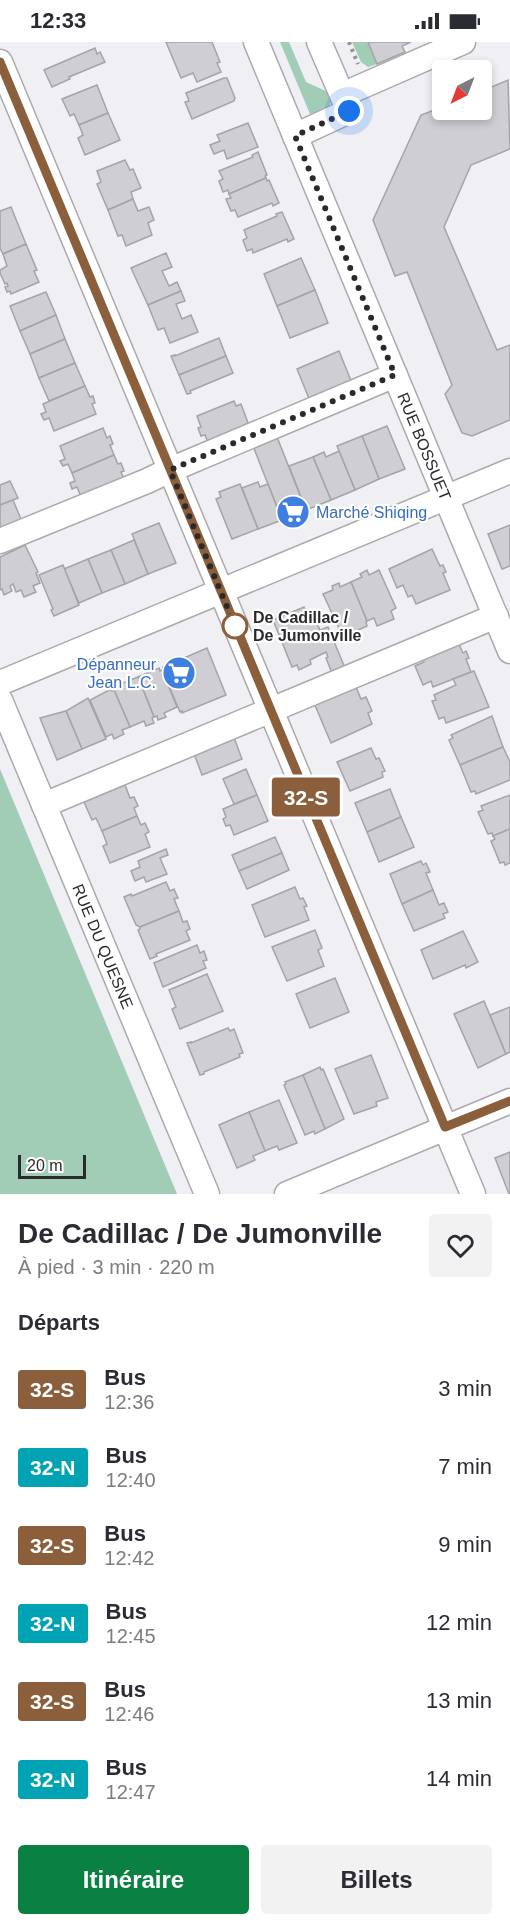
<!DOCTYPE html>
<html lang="fr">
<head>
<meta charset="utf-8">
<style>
	:root { --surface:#fff; --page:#f2f2f3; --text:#2b2b33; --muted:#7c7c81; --accent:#0b8043 }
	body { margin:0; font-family:Arial,sans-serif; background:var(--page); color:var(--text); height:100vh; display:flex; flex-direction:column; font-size:22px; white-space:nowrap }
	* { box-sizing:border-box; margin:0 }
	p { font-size:20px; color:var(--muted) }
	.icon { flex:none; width:33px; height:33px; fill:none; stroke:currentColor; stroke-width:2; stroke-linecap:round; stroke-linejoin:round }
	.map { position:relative; height:1152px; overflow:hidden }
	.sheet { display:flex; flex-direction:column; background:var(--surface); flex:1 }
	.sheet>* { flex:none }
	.badge { padding:0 12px; border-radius:4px; font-size:21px; line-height:39px }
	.needle { width:39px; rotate:222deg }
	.tools { position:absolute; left:432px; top:18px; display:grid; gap:12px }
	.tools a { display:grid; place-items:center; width:60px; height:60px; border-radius:6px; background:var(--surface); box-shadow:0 3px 9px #0003; font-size:30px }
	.scale { position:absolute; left:18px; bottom:15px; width:68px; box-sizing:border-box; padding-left:6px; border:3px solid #2a2a2c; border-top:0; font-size:16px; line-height:21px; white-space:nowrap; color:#2a2a2c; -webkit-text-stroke:4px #fff; paint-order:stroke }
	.you { position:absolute; width:30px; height:30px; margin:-15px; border:4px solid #fff; border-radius:50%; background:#1a73e8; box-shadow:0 0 0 9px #1a73e833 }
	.map>.badge { position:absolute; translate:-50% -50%; box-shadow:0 0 0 3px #fff }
	h2 { padding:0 18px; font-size:22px; line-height:54px }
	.round { display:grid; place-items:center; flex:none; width:63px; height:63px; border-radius:6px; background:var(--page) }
	.headline { display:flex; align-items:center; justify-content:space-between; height:102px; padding:0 18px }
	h1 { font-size:28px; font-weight:600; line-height:45px }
	.button { display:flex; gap:12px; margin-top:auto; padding:12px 18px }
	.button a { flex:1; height:69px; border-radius:6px; background:var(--accent); color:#fff; font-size:24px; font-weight:600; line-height:69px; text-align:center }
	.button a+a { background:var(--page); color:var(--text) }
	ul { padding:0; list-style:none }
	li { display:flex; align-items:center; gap:18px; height:78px; padding:0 18px }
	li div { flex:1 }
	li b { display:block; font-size:22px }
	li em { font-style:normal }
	li .badge { min-width:66px; font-weight:700; text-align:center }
	.status { display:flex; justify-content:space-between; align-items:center; height:42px; padding:0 30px; background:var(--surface); direction:ltr }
	.status svg { height:16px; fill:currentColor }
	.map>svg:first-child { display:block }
	.green { fill:#a1ccb6 }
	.building { fill:#ceced3; stroke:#a4a4a8; stroke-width:1.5 }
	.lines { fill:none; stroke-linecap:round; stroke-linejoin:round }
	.minor-casing { stroke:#aaaaae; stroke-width:27 }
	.path { stroke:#919194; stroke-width:4; stroke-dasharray:3 4.5; stroke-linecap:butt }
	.minor { stroke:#fff; stroke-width:24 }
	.line-casing { stroke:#fff; stroke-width:14 }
	.line { stroke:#8b5e3c; stroke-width:9 }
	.walk { stroke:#2a2a2c; stroke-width:6; stroke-dasharray:0 10.8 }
	.stop-dot { fill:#fff; stroke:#8b5e3c; stroke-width:3 }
	.labels { text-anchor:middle; stroke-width:4.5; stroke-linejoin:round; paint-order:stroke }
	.street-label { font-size:16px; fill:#2a2a2c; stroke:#fff }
	.shop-label { font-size:16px; fill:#366cbe; stroke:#fff; text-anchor:start }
	.stop-label { font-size:16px; font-weight:bold; fill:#2a2a2c; stroke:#fff; text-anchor:start }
</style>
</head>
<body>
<div class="status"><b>12:33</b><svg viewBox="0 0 49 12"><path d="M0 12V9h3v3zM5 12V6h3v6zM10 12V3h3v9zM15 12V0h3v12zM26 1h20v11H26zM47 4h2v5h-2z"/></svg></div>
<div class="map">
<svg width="510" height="1152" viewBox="0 0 510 1152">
	<rect width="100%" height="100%" fill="#efeff4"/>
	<g class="green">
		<path d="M280 0H289L306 40 330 51 332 58 328 65 310 72Z"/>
		<path d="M352 0H368L377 22 368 25 361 20Z"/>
		<path d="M0 727 177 1152H0Z"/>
	</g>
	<g class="building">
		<path d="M166 0H212L220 20 217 21 221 30 197 40 193 31 181 36Z"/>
		<path d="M368 0H411L402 4 405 10 377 22Z"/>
		<path d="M95 6 97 12 100 10 105 20 69 35 70 37 52 45 44 28Z"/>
		<path d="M224 36H227L235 56 234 59 192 77 185 60 189 59 186 51Z"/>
		<path d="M508 38 510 107 471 123 444 185 497 308 510 303V378L472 394 462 391 445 352 452 343 407 230 395 234 373 178 421 73 442 65V68H482V49Z"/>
		<path d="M97 43 108 71 79 83 74 72 70 74 62 57Z"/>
		<path d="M108 71 120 98 85 113 78 96 83 93 79 83Z"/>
		<path d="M248 81 258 105 227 117 224 108 214 112 210 103 220 99 217 93Z"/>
		<path d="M258 110 267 133 265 134 266 136 229 152 228 148 223 150 219 139 223 137 219 129 253 115 252 113Z"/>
		<path d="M125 118 130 128 133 127 141 146 131 150 133 157 108 168 97 142 101 140 97 129Z"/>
		<path d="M266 136 267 139 269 138 279 161 273 164 272 161 238 175 235 168 231 169 226 157 231 156 229 152Z"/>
		<path d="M133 157 138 169 149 165 154 178 148 181 152 193 126 204 122 193 118 194 108 168Z"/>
		<path d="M11 165 26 202 3 212 0 206V169Z"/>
		<path d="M282 170 294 197 288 200 287 197 253 211 252 207 247 209 243 198 247 196 244 188 277 174 276 172Z"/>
		<path d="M26 202 37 228 34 229 39 240 11 252 10 249 7 250 5 245 8 244 7 241 5 242 0 231V228L7 224 3 212Z"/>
		<path d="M166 211 172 225 162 229 169 244 177 240 181 249 148 263 131 226Z"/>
		<path d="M301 216 315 248 277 264 264 232Z"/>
		<path d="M315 248 328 281 290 296 277 264Z"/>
		<path d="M181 249 185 259 176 262 182 277 191 273 198 290 170 301 164 286 158 288 148 263Z"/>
		<path d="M46 250 56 273 20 289 10 264Z"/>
		<path d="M56 273 65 297 30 312 20 289Z"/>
		<path d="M219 296 226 314 179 333 171 314 175 313V314Z"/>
		<path d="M65 297 75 321 39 336 30 312Z"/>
		<path d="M339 309 352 341 310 359 297 327Z"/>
		<path d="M226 314 233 331 190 349 191 351 187 352 179 333Z"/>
		<path d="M75 321 85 344 49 359 39 336Z"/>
		<path d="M85 344 90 355 93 354 95 361 92 362 96 372 54 389 49 376 44 378 41 372 46 370 43 362Z"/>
		<path d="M234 359 236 364 241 362 248 381 244 383 246 388 209 403 205 393 201 394 198 386 201 385 197 374Z"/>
		<path d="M387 384 405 427 379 437 362 394Z"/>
		<path d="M103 386 107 396 110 394 113 402 110 403 114 413 72 431 68 422 63 424 60 419 65 417 60 404Z"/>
		<path d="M362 394 379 437 355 448 337 404Z"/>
		<path d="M277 395 306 468 282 478 253 404Z"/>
		<path d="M339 409 355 448 331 458 313 415 324 410 326 415Z"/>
		<path d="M114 413 118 422 121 421 124 429 121 430 125 439 82 457 77 445 72 447 70 441 75 439 72 431Z"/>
		<path d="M313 415 331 458 306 468 289 424Z"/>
		<path d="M10 439 18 456 0 463V443Z"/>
		<path d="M258 440 260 445 268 442 282 478 258 487 242 446Z"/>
		<path d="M240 442 258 487 232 497 216 457 221 455 219 450Z"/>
		<path d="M13 458 23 482 0 491V463Z"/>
		<path d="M159 481 176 521 148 532 132 492Z"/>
		<path d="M510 483V524L502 527 488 492Z"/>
		<path d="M134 498 148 532 125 542 111 508Z"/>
		<path d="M25 503 38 530 36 531 40 541 33 544 36 550 24 555 21 548 16 550 13 542 10 544 12 549 4 553 2 547 0 548V515Z"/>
		<path d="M432 507 440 524 443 523 446 530 443 531 450 548 416 562 412 553 408 555 403 543 397 546 389 527Z"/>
		<path d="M111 508 125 542 102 551 88 517Z"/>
		<path d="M88 517 102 551 79 561 64 527Z"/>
		<path d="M63 523 79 563 54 574 51 568 53 567 39 533Z"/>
		<path d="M367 528 369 533 379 528 396 566 391 569 394 577 377 584 374 576 367 579 351 540 362 535 360 532Z"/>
		<path d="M351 540 367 579 366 580 367 584 343 595 323 552 333 548 332 544 339 541 340 545Z"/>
		<path d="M304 565 307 573 312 570 320 588 328 585 345 626 332 631 326 616 328 615 326 610 310 618 311 622 299 628 297 623 292 625 273 578Z"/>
		<path d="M458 600 463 611 466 609 469 616 466 617 471 630 433 645 431 639 423 643 415 624 424 620 422 615Z"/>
		<path d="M207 606 226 653 182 671V669L180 670 162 628 164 627 163 625Z"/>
		<path d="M159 626 160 629 162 628 177 665 164 671 166 675 158 678 157 674 154 675 138 635Z"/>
		<path d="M474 629 489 665 446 681 444 675 439 677 432 659 436 658 434 653 456 643 453 637Z"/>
		<path d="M138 635 154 675 152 676 154 681 146 684 144 679 130 685 114 648 117 647 115 644Z"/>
		<path d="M356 645 361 657 366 655 372 669 368 671 372 682 331 701 314 661Z"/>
		<path d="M111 647 112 649 114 648 130 685 122 688 124 692 114 697 112 692 106 695 90 658Z"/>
		<path d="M88 656 106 697 82 707 66 669Z"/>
		<path d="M66 669 82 707 57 718 40 676Z"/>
		<path d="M492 674 503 705 460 723 449 698 453 696 451 693Z"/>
		<path d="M233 693 242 717 202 733 193 709Z"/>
		<path d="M503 705 510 720V738L476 752 475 749 471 750 460 723Z"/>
		<path d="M371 706 376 717 379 716 385 729 382 730 383 735 350 749 337 720Z"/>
		<path d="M246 727 257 753 234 762 223 737Z"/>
		<path d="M125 743 130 756 134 755 138 764 134 766 137 774 102 789 96 776 92 778 84 760Z"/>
		<path d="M390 747 401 775 367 790 355 761Z"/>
		<path d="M257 753 268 779 234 793 230 783 226 784 223 777 226 775 223 767Z"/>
		<path d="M510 753V787L493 794 492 791 488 792 478 770 483 768 481 764Z"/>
		<path d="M137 774 141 783 145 781 149 790 145 792 150 805 110 821 103 804 107 802 102 789Z"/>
		<path d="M401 775 414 805 379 820 367 790Z"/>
		<path d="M510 787V821L505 823 504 820 500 821 491 799 495 797 493 794Z"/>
		<path d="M275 795 282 811 239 829 232 813Z"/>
		<path d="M166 807 168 813 160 816 167 832 146 840 144 835 135 839 131 829 140 825 138 819Z"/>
		<path d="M282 811 289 828 247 847 239 829Z"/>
		<path d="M421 819 423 823 426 821 430 830 426 831 433 848 402 862 390 832Z"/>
		<path d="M166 840 170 849 174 847 178 856 174 857 179 869 140 885 136 883 124 855 131 852 132 854Z"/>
		<path d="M295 845 300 857 303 856 307 864 304 865 309 878 265 895 252 863Z"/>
		<path d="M433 848 439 863 444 861 448 870 443 872 445 876 414 889 402 862Z"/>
		<path d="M179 869 183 880 187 879 190 887 186 889 190 898 156 912 157 914 150 917 138 888 140 887V885Z"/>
		<path d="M315 888 322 906 318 908 324 924 287 939 272 905Z"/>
		<path d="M463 889 478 920 466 926 465 923 433 937 421 908Z"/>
		<path d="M197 903 200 911 204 909 207 918 203 919 206 926 163 945 154 921Z"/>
		<path d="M207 932 223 969 180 987 172 967 176 965 169 948Z"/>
		<path d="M335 936 349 970 310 986 296 952Z"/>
		<path d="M484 959 506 1012 478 1026 454 972Z"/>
		<path d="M510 965V1010L506 1012 490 973Z"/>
		<path d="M228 986 230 989 234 987 243 1011 239 1012 240 1015 204 1030V1032L200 1033 187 1001 191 1000V1001Z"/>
		<path d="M371 1013 388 1056 376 1060 377 1064 354 1072 335 1027Z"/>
		<path d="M320 1025 321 1028 323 1027 344 1077 325 1087 303 1033Z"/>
		<path d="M303 1033 325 1087 315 1092 314 1089 305 1093 284 1043 286 1042 285 1040Z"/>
		<path d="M279 1058 297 1101 279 1108 277 1104 265 1109 249 1070Z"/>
		<path d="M249 1070 265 1109 253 1114 255 1118 237 1126 219 1083Z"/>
		<path d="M510 1110V1152H509L495 1116Z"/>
	</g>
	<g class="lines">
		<defs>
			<g id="minor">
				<path id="s1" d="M256 0 510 609"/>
				<path d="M319 0 342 53"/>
				<path d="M0 20 473 1152"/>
				<path d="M295 94 349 69 342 53 463 0"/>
				<path d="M0 499 147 439 170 428 395 333"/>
				<path d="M0 641 510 429"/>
				<path id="s2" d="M0 658 207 1152"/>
				<path d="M44 763 496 574"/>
				<path d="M287 1152 510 1059"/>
			</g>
		</defs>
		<use href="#minor" class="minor-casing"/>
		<path class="path" d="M349 0 358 22"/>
		<use href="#minor" class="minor"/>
	</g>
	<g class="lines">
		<defs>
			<path id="line" d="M0 20 445 1085 510 1059"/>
		</defs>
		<use href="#line" class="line-casing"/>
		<use href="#line" class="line"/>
		<path class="walk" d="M235 584 170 428 395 333 295 94 349 69"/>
	</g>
	<defs>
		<symbol id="supermarket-disc" viewBox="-11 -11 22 22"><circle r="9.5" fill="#3f7fe0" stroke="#fff"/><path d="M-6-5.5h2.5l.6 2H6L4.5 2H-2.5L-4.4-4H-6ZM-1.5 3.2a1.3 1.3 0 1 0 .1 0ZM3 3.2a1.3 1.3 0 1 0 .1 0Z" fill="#fff"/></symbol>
	</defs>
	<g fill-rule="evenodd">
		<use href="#supermarket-disc" x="274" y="451" width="38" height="38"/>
		<use href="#supermarket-disc" x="160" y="612" width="38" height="38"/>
	</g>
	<circle class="stop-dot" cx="235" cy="584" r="12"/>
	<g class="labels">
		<g class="street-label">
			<text dy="6" stroke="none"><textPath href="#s1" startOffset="438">RUE BOSSUET</textPath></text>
			<text dy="6" stroke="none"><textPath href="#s2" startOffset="267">RUE DU QUESNE</textPath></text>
		</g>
		<g class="shop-label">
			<text x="316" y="476">Marché Shiqing</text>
			<text x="156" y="628" text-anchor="end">Dépanneur<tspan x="156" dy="18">Jean L.C.</tspan></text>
		</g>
		<g class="stop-label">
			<text x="253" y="581">De Cadillac /<tspan x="253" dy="18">De Jumonville</tspan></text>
		</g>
	</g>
</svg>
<div class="tools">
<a><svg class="needle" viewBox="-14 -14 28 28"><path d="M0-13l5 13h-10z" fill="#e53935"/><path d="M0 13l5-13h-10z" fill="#7c7c81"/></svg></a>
</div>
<div class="scale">20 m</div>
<div class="you" style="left:349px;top:69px"></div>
<b class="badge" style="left:306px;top:755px;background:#8b5e3c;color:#fff">32-S</b>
</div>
<section class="sheet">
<div class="headline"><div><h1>De Cadillac / De Jumonville</h1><p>À pied · 3 min · 220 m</p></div><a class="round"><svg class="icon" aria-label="heart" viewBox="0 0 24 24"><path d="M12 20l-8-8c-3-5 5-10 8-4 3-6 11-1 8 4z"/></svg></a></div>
<h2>Départs</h2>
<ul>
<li><span class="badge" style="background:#8b5e3c;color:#fff">32-S</span><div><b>Bus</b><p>12:36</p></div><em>3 min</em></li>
<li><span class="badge" style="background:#00a3b4;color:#fff">32-N</span><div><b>Bus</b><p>12:40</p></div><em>7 min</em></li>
<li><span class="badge" style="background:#8b5e3c;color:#fff">32-S</span><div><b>Bus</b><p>12:42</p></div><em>9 min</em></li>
<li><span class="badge" style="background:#00a3b4;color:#fff">32-N</span><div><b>Bus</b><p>12:45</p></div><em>12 min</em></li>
<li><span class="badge" style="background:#8b5e3c;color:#fff">32-S</span><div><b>Bus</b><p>12:46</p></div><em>13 min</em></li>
<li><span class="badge" style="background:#00a3b4;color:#fff">32-N</span><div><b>Bus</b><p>12:47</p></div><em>14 min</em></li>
</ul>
<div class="button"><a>Itinéraire</a><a>Billets</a></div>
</section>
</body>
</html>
